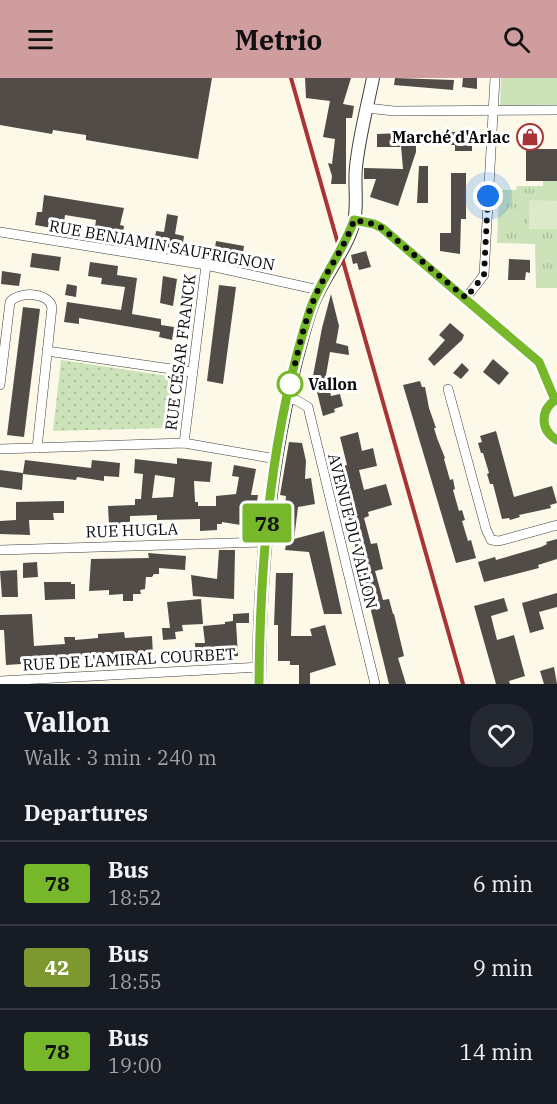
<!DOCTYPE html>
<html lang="en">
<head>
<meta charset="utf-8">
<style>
	:root { --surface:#171b24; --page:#242831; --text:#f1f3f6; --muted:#9ea1a6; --line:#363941; --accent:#d09d9f }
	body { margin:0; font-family:"IBM Plex Serif",serif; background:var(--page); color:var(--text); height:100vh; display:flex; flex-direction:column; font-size:22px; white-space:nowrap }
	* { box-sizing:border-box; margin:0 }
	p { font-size:20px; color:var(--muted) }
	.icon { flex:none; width:33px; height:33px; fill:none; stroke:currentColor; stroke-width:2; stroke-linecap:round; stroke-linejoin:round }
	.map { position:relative; height:606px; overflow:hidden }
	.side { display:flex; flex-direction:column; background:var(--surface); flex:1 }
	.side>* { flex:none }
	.badge { padding:0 12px; border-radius:4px; font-size:21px; line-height:39px }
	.you { position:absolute; width:30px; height:30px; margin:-15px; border:4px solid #fff; border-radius:50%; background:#1a73e8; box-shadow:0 0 0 9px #1a73e833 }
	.map>.badge { position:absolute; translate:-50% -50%; box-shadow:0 0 0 3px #fff }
	h2 { padding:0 24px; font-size:22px; line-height:54px }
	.round { display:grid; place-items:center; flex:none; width:63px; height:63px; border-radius:24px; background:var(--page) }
	.head { display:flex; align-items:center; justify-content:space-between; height:102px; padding:0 24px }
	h1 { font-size:28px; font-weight:700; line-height:45px }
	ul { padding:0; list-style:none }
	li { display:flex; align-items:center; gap:18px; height:84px; padding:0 24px; border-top:2px solid var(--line) }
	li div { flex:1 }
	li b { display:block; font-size:22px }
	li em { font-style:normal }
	li .badge { min-width:66px; font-weight:700; text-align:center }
	header { display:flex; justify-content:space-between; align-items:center; height:78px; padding:0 24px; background:var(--accent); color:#111; font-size:27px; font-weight:700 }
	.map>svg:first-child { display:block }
	.grass { fill:url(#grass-dots) }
	.park { fill:url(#park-tufts) }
	.garden { fill:#cce2b8 }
	.pitch { fill:#ddeac9 }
	.building { fill:#514c48; fill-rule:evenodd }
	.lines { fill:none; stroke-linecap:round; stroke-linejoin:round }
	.minor-casing { stroke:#3d3d3d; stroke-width:10 }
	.tertiary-casing { stroke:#3d3d3d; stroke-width:14 }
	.minor { stroke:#fff; stroke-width:9 }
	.tertiary { stroke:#fff; stroke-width:12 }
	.rail { stroke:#a83435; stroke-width:4 }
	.line-casing { stroke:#fff; stroke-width:14 }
	.line { stroke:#76b82a; stroke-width:9 }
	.walk { stroke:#0a0a0a; stroke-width:6; stroke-dasharray:0 10.8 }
	.stop-dot { fill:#fff; stroke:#76b82a; stroke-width:3 }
	.labels { text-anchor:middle; stroke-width:6; stroke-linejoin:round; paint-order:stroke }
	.poi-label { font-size:16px; font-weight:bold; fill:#0a0a0a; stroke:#fff; text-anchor:end }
	.street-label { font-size:16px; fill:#0a0a0a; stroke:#fff }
	.stop-label { font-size:16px; font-weight:bold; fill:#0a0a0a; stroke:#fff; text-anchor:start }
</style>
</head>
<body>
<header><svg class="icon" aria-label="menu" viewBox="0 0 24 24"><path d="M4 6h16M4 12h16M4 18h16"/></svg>Metrio<svg class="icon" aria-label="search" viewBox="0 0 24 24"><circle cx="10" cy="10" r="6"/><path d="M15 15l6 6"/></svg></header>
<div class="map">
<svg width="557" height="606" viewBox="0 0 557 606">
	<defs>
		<pattern id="grass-dots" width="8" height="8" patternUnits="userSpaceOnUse" patternTransform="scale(1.5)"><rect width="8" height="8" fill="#cce2b8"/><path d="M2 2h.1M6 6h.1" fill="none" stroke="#aec19d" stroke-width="1.8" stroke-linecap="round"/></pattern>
		<pattern id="park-tufts" width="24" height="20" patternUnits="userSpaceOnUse" patternTransform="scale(1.5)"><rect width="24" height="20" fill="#cce2b8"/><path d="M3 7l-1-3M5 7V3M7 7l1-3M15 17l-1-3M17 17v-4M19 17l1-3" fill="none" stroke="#aec19d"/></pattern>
	</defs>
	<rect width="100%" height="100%" fill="#fcf9e9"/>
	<path class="grass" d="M61 282 174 299 169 350 53 353Z"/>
	<path class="park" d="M543 103H557V210H536L535 166 497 165 499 112H516L517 108H543Z"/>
	<path class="garden" d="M501 0H557V30H500Z"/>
	<path class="pitch" d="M529 122 557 123V151H529Z"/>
	<g class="building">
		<path d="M0 0H212L198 81 86 62V57L53 52 52 56 0 47Z"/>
		<path d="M305 0H351L343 26 354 28 352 40H346V106H331L332 98 328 85 332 86 335 61 323 59 330 23 306 20Z"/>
		<path d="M395 0 454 2 453 12 394 7Z"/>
		<path d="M463 0H477V11L462 9Z"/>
		<path d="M419 54H464V57H472V73H455V67H420Z"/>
		<path d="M400 55V69H377V56Z"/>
		<path d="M416 67V74L398 128 370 119 376 101H364V90L403 91 401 68Z"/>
		<rect x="526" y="71" width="31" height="32"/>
		<path d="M419 88H428V125H417Z"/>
		<path d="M451 95H466V141H461L460 176 440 173V155H451Z"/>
		<path d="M44 117 124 130 120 147 124 148 122 161 94 157 96 142 65 137 63 152 35 147 37 134H42Z"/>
		<path d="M167 136 178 138 175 156 184 158 182 172 154 167 156 153 164 154Z"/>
		<path d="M216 163 244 168 242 182 214 177Z"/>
		<path d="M366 173 371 189 359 192 357 185 353 186 351 177Z"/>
		<path d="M32 175 61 179 59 193 30 189Z"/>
		<path d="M509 181 530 182V195L526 194 525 202H508Z"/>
		<path d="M90 184 118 188 117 197 137 200 132 236 161 241V247L174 249 172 262 159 259 160 254 79 240V246L64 244 67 224 121 232 125 209 101 206 102 200 88 198Z"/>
		<path d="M2 193 21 196 19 208 1 206Z"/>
		<path d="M163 198 177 201 173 228 160 225Z"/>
		<path d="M67 206 77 208 76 219 65 217Z"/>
		<path d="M219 207 236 209 223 306 207 303Z"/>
		<path d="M331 216 339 248 336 265 348 268 349 277 330 274 326 297 331 318 340 316 343 328 334 331 335 334 323 338 313 298 322 250Z"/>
		<path d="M23 229 40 231 24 359 7 357Z"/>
		<path d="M450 245 464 257 462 262 434 288 428 281 445 262 439 257Z"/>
		<path d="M493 281 509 295 499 307 483 294Z"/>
		<path d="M462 285 469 292 461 301 453 295Z"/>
		<path d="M420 303 422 309H425L426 314 429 330 436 350H434L437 360 445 380 444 381 450 402 453 401 455 411 453 412 459 433 462 432 465 442 462 443 468 463 471 462 476 480 456 485 403 307Z"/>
		<path d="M496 353 514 419 552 408 557 425 550 427 551 430 519 437 520 439 510 442 509 440 502 441 493 406H490L487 396 489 395 483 375H481L478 365 482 364 480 358Z"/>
		<path d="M358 354 362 373 373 370 377 388 359 392 364 412 386 406 392 427 368 434 369 438 364 440 371 466 377 465 383 491 375 493 383 522 389 521 393 536H394L404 578 398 580 406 606H389L336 390 347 387 340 359Z"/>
		<path d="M289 364 302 365 306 383 305 401 311 400 315 426 298 429 294 461 324 453 342 536H324L309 474 285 472 286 467H278V451H280L281 446H283L286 418 280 417Z"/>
		<path d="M177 380 212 384 210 404 194 403 195 424H198V428H216V418L236 416 239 399 232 398 234 387 256 391 251 417H258L253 449 222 444V446H217V452L200 453V441L157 442V437L130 438V446L109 447 108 428 135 427V421H141L143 396 134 395 135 381 177 386ZM155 397 175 400 173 419 152 420Z"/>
		<path d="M25 382 91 390 92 382 120 385 119 399 104 398V403L77 399 76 402 23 396 22 412 0 409V392L23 395Z"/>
		<path d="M64 423V435H53L54 442H29L30 457 0 456V443L16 442V424Z"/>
		<path d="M557 461V481L538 487 539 490 484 504 478 484 495 479 496 482 541 469 547 466 546 464Z"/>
		<path d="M219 472H235L234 521 193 518 191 497 217 501Z"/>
		<path d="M148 475 186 478 185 492 159 490V496H154L152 499H146L145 511 140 512 141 516H133V523H123V516L109 517V512L89 513 91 481 149 480Z"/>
		<path d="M37 484 38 499 23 500V485Z"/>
		<path d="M17 492 18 519H2L0 493Z"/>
		<path d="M276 495H293L291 558H312L310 551 325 547 336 587 310 595V606H299V587H290V583H278V547H274Z"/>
		<path d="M44 504H71V506H75V521L45 522Z"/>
		<path d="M557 515V529L539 534 544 551 530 555 522 525Z"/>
		<path d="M504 520 508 533 491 538 497 562 514 557 525 598 509 603 510 606H496L474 528Z"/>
		<path d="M201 521 203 546 182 547 183 553 175 554 176 561 163 562 162 550H170L167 524Z"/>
		<path d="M249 535V545H236L238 578 196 581 195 565H205L203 548 225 546V544L233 543V536Z"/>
		<path d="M32 536 34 568 65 566 64 559H75V562L98 560V556L124 554 125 560 152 558 153 578 88 582V578L21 583V586L6 587 4 552H0V537Z"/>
		<path d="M554 589 557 606H544L540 593Z"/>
	</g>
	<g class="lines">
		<defs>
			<g id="minor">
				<path d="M367 30 394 33 557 32"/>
				<path d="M354 142 374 146 382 150 539 284 555 322"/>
				<path d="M0 154 206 187 319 212"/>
				<path d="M466 220 484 197 495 0"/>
				<path d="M47 273 192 294"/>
				<path d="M0 307 10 224C19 213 48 214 52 229L37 370"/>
				<path d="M448 311 486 451 491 462 499 463 557 447"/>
				<path d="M287 320 296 322 308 329 375 606"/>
				<path d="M557 322C540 332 540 352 557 362"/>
				<path d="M184 365 206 187"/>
				<path d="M0 371 184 365 276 381"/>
				<path d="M0 472 265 464"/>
				<path d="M0 603 259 589"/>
			</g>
			<path id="tertiary" d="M259 606C259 480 273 354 310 233 320 202 346 174 354 144 358 127 354 107 356 89 359 59 367 30 373 0"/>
		</defs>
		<use href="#minor" class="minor-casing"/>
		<use href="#tertiary" class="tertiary-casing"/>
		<use href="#minor" class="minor"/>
		<use href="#tertiary" class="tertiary"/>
		<path class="rail" d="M291 0 463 606"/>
	</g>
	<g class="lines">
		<defs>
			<path id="line" d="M259 606C260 480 271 352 310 232 321 200 343 174 354 142L374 146 382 150 539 284 555 322C540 333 540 352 557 362"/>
		</defs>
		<use href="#line" class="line-casing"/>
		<use href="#line" class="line"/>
		<path class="walk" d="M290 306C298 275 304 242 318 212 330 188 346 167 354 142L374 146 382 150 466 220 484 197 488 118"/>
	</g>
	<defs>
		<symbol id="shop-ring" viewBox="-11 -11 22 22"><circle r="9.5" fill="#fff" stroke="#a83435" stroke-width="1.5"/><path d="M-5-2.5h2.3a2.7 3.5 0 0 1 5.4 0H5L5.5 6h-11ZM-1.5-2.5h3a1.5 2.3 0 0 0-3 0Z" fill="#a83435"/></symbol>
	</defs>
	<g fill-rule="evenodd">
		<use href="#shop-ring" x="515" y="44" width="30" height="30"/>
	</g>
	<circle class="stop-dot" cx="290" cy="306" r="12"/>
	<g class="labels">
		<g class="poi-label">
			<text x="510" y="65">Marché d'Arlac</text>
		</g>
		<g class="street-label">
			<text transform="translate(162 167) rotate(10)" y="6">RUE BENJAMIN SAUFRIGNON</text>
			<text transform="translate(180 274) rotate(-83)" y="6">RUE CÉSAR FRANCK</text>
			<text transform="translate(132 452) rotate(-2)" y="6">RUE HUGLA</text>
			<text transform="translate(353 453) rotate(76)" y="6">AVENUE DU VALLON</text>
			<text transform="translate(129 581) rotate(-3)" y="6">RUE DE L'AMIRAL COURBET</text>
		</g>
		<g class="stop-label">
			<text x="308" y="312">Vallon</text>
		</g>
	</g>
</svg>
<div class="you" style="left:488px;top:118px"></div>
<b class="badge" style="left:267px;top:445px;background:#76b82a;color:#111">78</b>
</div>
<section class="side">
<div class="head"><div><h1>Vallon</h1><p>Walk · 3 min · 240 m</p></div><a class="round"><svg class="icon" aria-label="heart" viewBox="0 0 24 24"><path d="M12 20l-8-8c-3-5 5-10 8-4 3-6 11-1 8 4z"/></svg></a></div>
<h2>Departures</h2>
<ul>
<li><span class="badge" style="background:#76b82a;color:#111">78</span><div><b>Bus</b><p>18:52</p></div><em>6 min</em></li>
<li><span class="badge" style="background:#7c982e;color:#fff">42</span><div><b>Bus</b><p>18:55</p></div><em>9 min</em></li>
<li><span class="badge" style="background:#76b82a;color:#111">78</span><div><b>Bus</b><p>19:00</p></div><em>14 min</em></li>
</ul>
</section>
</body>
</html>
